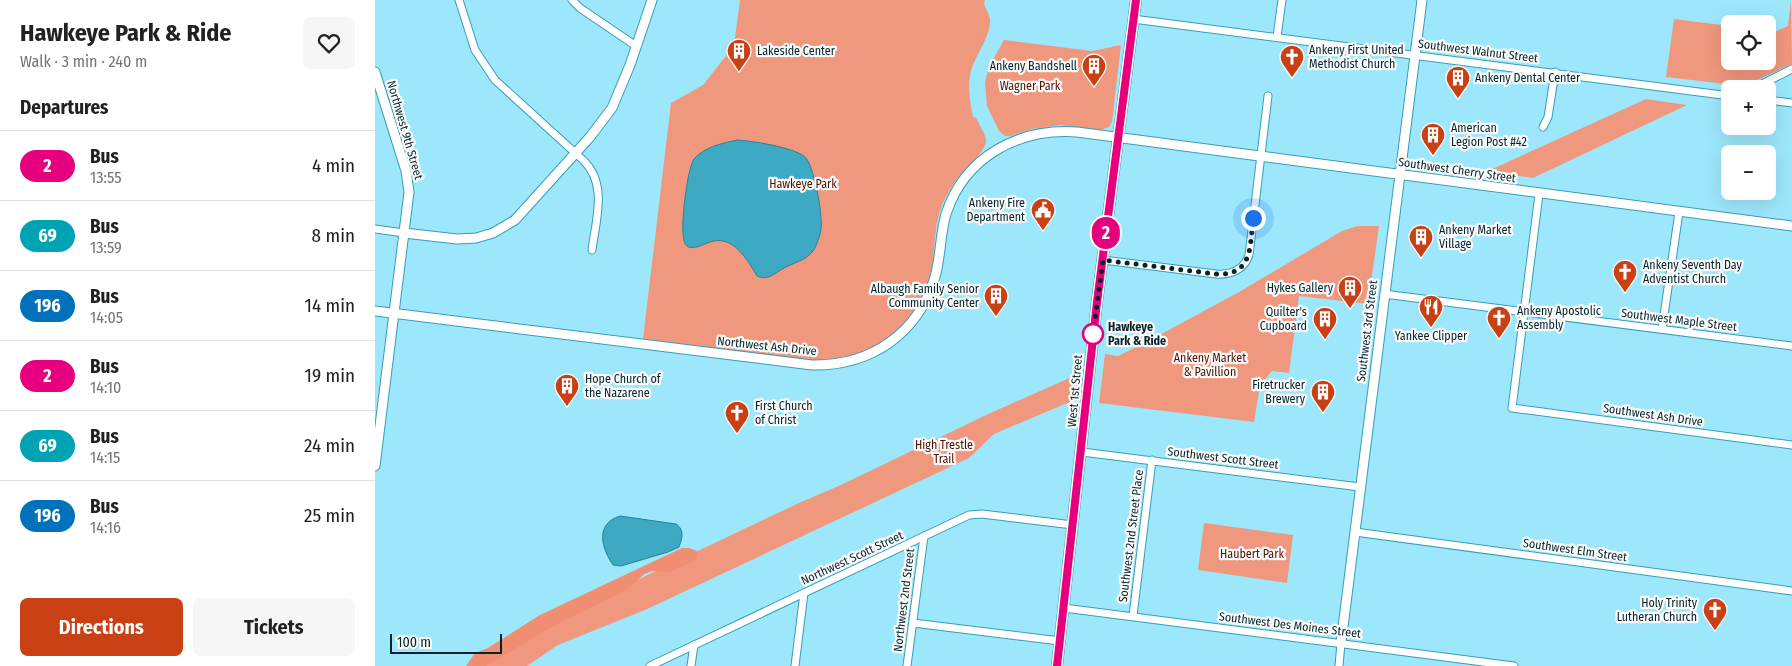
<!DOCTYPE html>
<html lang="en">
<head>
<meta charset="utf-8">
<style>
	:root { --surface:#fff; --page:#f6f6f6; --text:#202124; --muted:#757577; --line:#e0e0e0; --accent:#c84013 }
	body { margin:0; font-family:"Fira Sans Condensed",sans-serif; background:var(--page); color:var(--text); height:100vh; display:flex; flex-direction:column; font-size:19px; white-space:nowrap }
	* { box-sizing:border-box; margin:0 }
	p { font-size:16px; color:var(--muted) }
	.icon { flex:none; width:28px; height:28px; fill:none; stroke:currentColor; stroke-width:2; stroke-linecap:round; stroke-linejoin:round }
	.map { position:relative; flex:1; overflow:hidden }
	.details { display:flex; flex-direction:column; background:var(--surface); width:375px }
	.details>* { flex:none }
	.badge { padding:0 10px; border-radius:16px; font-size:18px; line-height:32px }
	.buttons { position:absolute; left:1346px; top:15px; display:grid; gap:10px }
	.buttons a { display:grid; place-items:center; width:55px; height:55px; border-radius:8px; background:var(--surface); box-shadow:0 5px 20px #0002; font-size:25px }
	.scale { position:absolute; left:15px; bottom:12px; width:112px; box-sizing:border-box; padding-left:5px; border:2px solid #03242b; border-top:0; font-size:14px; line-height:18px; white-space:nowrap; color:#03242b; -webkit-text-stroke:4px #fbfbfb; paint-order:stroke }
	.you { position:absolute; width:25px; height:25px; margin:-12px; border:4px solid #fff; border-radius:50%; background:#1a73e8; box-shadow:0 0 0 8px #1a73e833 }
	.map>.badge { position:absolute; translate:-50% -50%; box-shadow:0 0 0 2px #fff }
	h2 { padding:0 20px; font-size:19px; line-height:45px }
	.round { display:grid; place-items:center; flex:none; width:52px; height:52px; border-radius:8px; background:var(--page) }
	.head { display:flex; align-items:center; justify-content:space-between; height:85px; padding:0 20px }
	h1 { font-size:24px; font-weight:700; line-height:38px }
	.button { display:flex; gap:10px; margin-top:auto; padding:10px 20px }
	.button a { flex:1; height:58px; border-radius:8px; background:var(--accent); color:#fff; font-size:20px; font-weight:700; line-height:58px; text-align:center }
	.button a+a { background:var(--page); color:var(--text) }
	ul { padding:0; list-style:none }
	li { display:flex; align-items:center; gap:15px; height:70px; padding:0 20px; border-top:1px solid var(--line) }
	li div { flex:1 }
	li b { display:block; font-size:19px }
	li em { font-style:normal }
	li .badge { min-width:55px; font-weight:700; text-align:center }
	main { display:flex; flex:1; min-height:0 }
	.map>svg:first-child { display:block }
	.green { fill:#f0987e }
	.forest { fill:#f18d71 }
	.water { fill:#3ea9c3; stroke:#2c8195 }
	.lines { fill:none; stroke-linecap:round; stroke-linejoin:round }
	.minor-casing { stroke:#379db6; stroke-width:9 }
	.tertiary-casing { stroke:#379db6; stroke-width:11 }
	.secondary-casing { stroke:#379db6; stroke-width:12 }
	.minor { stroke:#fff; stroke-width:7 }
	.tertiary { stroke:#fff; stroke-width:9 }
	.secondary { stroke:#fff; stroke-width:10 }
	.line-casing { stroke:#fff; stroke-width:11 }
	.line { stroke:#e6007e; stroke-width:8 }
	.walk { stroke:#03242b; stroke-width:5; stroke-dasharray:0 9 }
	.stop-dot { fill:#fff; stroke:#e6007e; stroke-width:2.5 }
	.labels { text-anchor:middle; stroke-width:4.5; stroke-linejoin:round; paint-order:stroke }
	.poi-label { font-size:12px; fill:#03242b; stroke:#fbfbfb; text-anchor:start }
	.street-label { font-size:12px; fill:#03242b; stroke:#fbfbfb }
	.park-label { font-size:12px; fill:#501301; stroke:#fbfbfb }
	.stop-label { font-size:12px; font-weight:bold; fill:#03242b; stroke:#fbfbfb; text-anchor:start }
</style>
</head>
<body>
<main>
<section class="details">
<div class="head"><div><h1>Hawkeye Park &amp; Ride</h1><p>Walk · 3 min · 240 m</p></div><a class="round"><svg class="icon" aria-label="heart" viewBox="0 0 24 24"><path d="M12 20l-8-8c-3-5 5-10 8-4 3-6 11-1 8 4z"/></svg></a></div>
<h2>Departures</h2>
<ul>
<li><span class="badge" style="background:#e6007e;color:#fff">2</span><div><b>Bus</b><p>13:55</p></div><em>4 min</em></li>
<li><span class="badge" style="background:#00a3b4;color:#fff">69</span><div><b>Bus</b><p>13:59</p></div><em>8 min</em></li>
<li><span class="badge" style="background:#0072bc;color:#fff">196</span><div><b>Bus</b><p>14:05</p></div><em>14 min</em></li>
<li><span class="badge" style="background:#e6007e;color:#fff">2</span><div><b>Bus</b><p>14:10</p></div><em>19 min</em></li>
<li><span class="badge" style="background:#00a3b4;color:#fff">69</span><div><b>Bus</b><p>14:15</p></div><em>24 min</em></li>
<li><span class="badge" style="background:#0072bc;color:#fff">196</span><div><b>Bus</b><p>14:16</p></div><em>25 min</em></li>
</ul>
<div class="button"><a>Directions</a><a>Tickets</a></div>
</section>
<div class="map">
<svg width="1417" height="666" viewBox="0 0 1417 666">
	<rect width="100%" height="100%" fill="#9de7fc"/>
	<g class="green">
		<path d="M365 0H610L609 4C611 9 614 14 615 19 616 37 601 53 596 71 592 86 595 102 598 117L601 118C604 124 609 132 611 139 613 150 592 166 585 175 577 185 570 197 566 208 558 230 561 254 555 276 545 313 512 347 475 357 461 360 447 360 433 360L268 339 296 103 328 85 354 52H358Z"/>
		<path d="M1416 0 1417 64 1368 86 1291 77 1299 19 1355 26V61H1392L1393 31 1399 32 1413 26Z"/>
		<path d="M629 40 717 51 746 45 737 122 734 127 726 130 685 125 657 129 635 136H630L624 131 612 106 610 82 614 67Z"/>
		<path d="M1271 99 1312 105 1158 178 1113 171Z"/>
		<path d="M983 226H1004L993 304 924 296 914 373 897 371 885 385 879 422 724 403 730 354 743 356 779 338 864 292 967 231Z"/>
		<path d="M699 376 697 401 619 434 594 458 270 610 183 645 152 666H106L239 591 426 502 466 485 611 415Z"/>
		<path d="M829 523 918 535 912 583 823 570Z"/>
	</g>
	<path class="forest" d="M307 548H314L322 551 323 556 319 561 294 572 277 571 269 574 252 590 182 624 111 666H91L100 653 113 648 165 615Z"/>
	<g class="water">
		<path d="M362 140C378 141 416 147 429 156 439 163 448 216 446 229 445 236 442 245 438 251 430 261 420 262 409 268 400 273 393 281 382 276 373 261 360 237 339 241 329 243 324 249 313 247 311 245 309 243 309 240 305 229 312 169 319 159 329 147 348 143 362 140Z"/>
		<path d="M245 516 301 524C310 530 307 539 304 547L293 552 246 566 238 565C227 549 219 524 245 516Z"/>
	</g>
	<g class="lines">
		<defs>
			<g id="minor">
				<path d="M84 0 100 50 120 80 208 160C233 184 221 219 217 250"/>
				<path d="M197 0 205 8 261 46"/>
				<path d="M758 19 1355 96"/>
				<path d="M902 37 907 0"/>
				<path d="M1382 89 1389 83 1417 69"/>
				<path d="M1392 100 1417 103"/>
				<path d="M1168 127 1173 117 1180 72"/>
				<path d="M1164 194 1137 408 1417 445"/>
				<path d="M0 229 29 233"/>
				<path d="M728 260 841 274C856 275 869 270 874 255L893 96"/>
				<path d="M1009 294 1417 346"/>
				<path d="M1287 329 1304 212"/>
				<path d="M707 452 985 487"/>
				<path d="M980 532 1417 591"/>
				<path d="M689 608 1139 666"/>
				<path d="M758 616 777 460"/>
				<path d="M538 623 685 641"/>
				<path d="M275 666 594 515 607 514 698 525"/>
				<path d="M316 666 319 645"/>
				<path d="M420 666 429 593"/>
				<path d="M532 666 549 536"/>
				<path d="M964 666 966 643"/>
			</g>
			<g id="tertiary">
				<path d="M0 72 31 171 34 192 0 466"/>
				<path d="M29 233 82 239 101 238 118 233 140 220 215 137 237 108 255 65 277 0"/>
				<path d="M0 311 437 365C496 366 543 334 560 277 566 256 565 234 571 214 590 156 644 128 702 132L1417 226"/>
				<path d="M966 643 1047 0"/>
			</g>
			<path id="secondary" d="M682 666 722 302 761 0"/>
		</defs>
		<use href="#minor" class="minor-casing"/>
		<use href="#tertiary" class="tertiary-casing"/>
		<use href="#secondary" class="secondary-casing"/>
		<use href="#minor" class="minor"/>
		<use href="#tertiary" class="tertiary"/>
		<use href="#secondary" class="secondary"/>
	</g>
	<g class="lines">
		<defs>
			<path id="line" d="M682 666 722 302 761 0"/>
		</defs>
		<use href="#line" class="line-casing"/>
		<use href="#line" class="line"/>
		<path class="walk" d="M718 334 728 260 841 274C878 276 875 246 878 218"/>
	</g>
	<defs>
		<symbol id="building-pin" viewBox="-11 -11 22 30"><path d="M0 17L-7.5 6A9.5 9.5 0 1 1 7.5 6Z" fill="#c84013" stroke="#fbfbfb"/><path d="M-4-6H4V6H1V3H-1V6H-4ZM-2.5-4.3h1.7v1.8h-1.7ZM.8-4.3h1.7v1.8H.8ZM-2.5-1h1.7V.8h-1.7ZM.8-1h1.7V.8H.8Z" fill="#fff"/></symbol>
		<symbol id="church-pin" viewBox="-11 -11 22 30"><path d="M0 17L-7.5 6A9.5 9.5 0 1 1 7.5 6Z" fill="#c84013" stroke="#fbfbfb"/><path d="M-1.2-6h2.4v3.5h3.3v2.4h-3.3V6h-2.4V-.1h-3.3v-2.4h3.3Z" fill="#fff"/></symbol>
		<symbol id="civic-pin" viewBox="-11 -11 22 30"><path d="M0 17L-7.5 6A9.5 9.5 0 1 1 7.5 6Z" fill="#c84013" stroke="#fbfbfb"/><path d="M-.6-6.5H3V-4.5H.6V-3L4-1V1h2V6H-6V1h2V-1L-.6-3ZM-1.2 2.5V6h2.4V2.5Z" fill="#fff"/></symbol>
		<symbol id="restaurant-pin" viewBox="-11 -11 22 30"><path d="M0 17L-7.5 6A9.5 9.5 0 1 1 7.5 6Z" fill="#c84013" stroke="#fbfbfb"/><path d="M-5-6h1v4h1v-4h1v4h1v-4h1v5L-1.5 .5V6h-2V.5L-5-1ZM5-6V6H3V1.5H1.5Q1.5-4 5-6Z" fill="#fff"/></symbol>
	</defs>
	<g fill-rule="evenodd">
		<use href="#building-pin" x="350" y="37" width="28" height="38"/>
		<use href="#church-pin" x="903" y="43" width="28" height="38"/>
		<use href="#building-pin" x="705" y="52" width="28" height="38"/>
		<use href="#building-pin" x="1069" y="64" width="28" height="38"/>
		<use href="#building-pin" x="1044" y="121" width="28" height="38"/>
		<use href="#civic-pin" x="654" y="196" width="28" height="38"/>
		<use href="#building-pin" x="1032" y="223" width="28" height="38"/>
		<use href="#church-pin" x="1236" y="258" width="28" height="38"/>
		<use href="#building-pin" x="961" y="274" width="28" height="38"/>
		<use href="#building-pin" x="607" y="282" width="28" height="38"/>
		<use href="#restaurant-pin" x="1042" y="293" width="28" height="38"/>
		<use href="#church-pin" x="1110" y="304" width="28" height="38"/>
		<use href="#building-pin" x="936" y="305" width="28" height="38"/>
		<use href="#building-pin" x="178" y="372" width="28" height="38"/>
		<use href="#building-pin" x="934" y="378" width="28" height="38"/>
		<use href="#church-pin" x="348" y="399" width="28" height="38"/>
		<use href="#church-pin" x="1326" y="596" width="28" height="38"/>
	</g>
	<circle class="stop-dot" cx="718" cy="334" r="10"/>
	<g class="labels">
		<g class="poi-label">
			<text x="934" y="54">Ankeny First United<tspan x="934" dy="14">Methodist Church</tspan></text>
			<text x="382" y="55">Lakeside Center</text>
			<text x="702" y="70" text-anchor="end">Ankeny Bandshell</text>
			<text x="1100" y="82">Ankeny Dental Center</text>
			<text x="1076" y="132">American<tspan x="1076" dy="14">Legion Post #42</tspan></text>
			<text x="650" y="207" text-anchor="end">Ankeny Fire<tspan x="650" dy="14">Department</tspan></text>
			<text x="1064" y="234">Ankeny Market<tspan x="1064" dy="14">Village</tspan></text>
			<text x="1268" y="269">Ankeny Seventh Day<tspan x="1268" dy="14">Adventist Church</tspan></text>
			<text x="958" y="292" text-anchor="end">Hykes Gallery</text>
			<text x="604" y="293" text-anchor="end">Albaugh Family Senior<tspan x="604" dy="14">Community Center</tspan></text>
			<text x="1142" y="315">Ankeny Apostolic<tspan x="1142" dy="14">Assembly</tspan></text>
			<text x="932" y="316" text-anchor="end">Quilter's<tspan x="932" dy="14">Cupboard</tspan></text>
			<text x="1056" y="340" text-anchor="middle">Yankee Clipper</text>
			<text x="210" y="383">Hope Church of<tspan x="210" dy="14">the Nazarene</tspan></text>
			<text x="930" y="389" text-anchor="end">Firetrucker<tspan x="930" dy="14">Brewery</tspan></text>
			<text x="380" y="410">First Church<tspan x="380" dy="14">of Christ</tspan></text>
			<text x="1322" y="607" text-anchor="end">Holy Trinity<tspan x="1322" dy="14">Lutheran Church</tspan></text>
		</g>
		<g class="street-label">
			<text transform="translate(1103 51) rotate(7)" y="4">Southwest Walnut Street</text>
			<text transform="translate(30 130) rotate(74)" y="4">Northwest 9th Street</text>
			<text transform="translate(1082 170) rotate(8)" y="4">Southwest Cherry Street</text>
			<text transform="translate(1304 320) rotate(7)" y="4">Southwest Maple Street</text>
			<text transform="translate(992 331) rotate(-83)" y="4">Southwest 3rd Street</text>
			<text transform="translate(392 346) rotate(6)" y="4">Northwest Ash Drive</text>
			<text transform="translate(700 391) rotate(-85)" y="4">West 1st Street</text>
			<text transform="translate(1278 415) rotate(8)" y="4">Southwest Ash Drive</text>
			<text transform="translate(848 458) rotate(7)" y="4">Southwest Scott Street</text>
			<text transform="translate(756 536) rotate(-83)" y="4">Southwest 2nd Street Place</text>
			<text transform="translate(1200 550) rotate(8)" y="4">Southwest Elm Street</text>
			<text transform="translate(477 558) rotate(-25)" y="4">Northwest Scott Street</text>
			<text transform="translate(529 600) rotate(-83)" y="4">Northwest 2nd Street</text>
			<text transform="translate(915 625) rotate(7)" y="4">Southwest Des Moines Street</text>
		</g>
		<g class="park-label">
			<text x="655" y="90">Wagner Park</text>
			<text x="428" y="188">Hawkeye Park</text>
			<text x="835" y="362">Ankeny Market<tspan x="835" dy="14">&amp; Pavillion</tspan></text>
			<text x="569" y="449">High Trestle<tspan x="569" dy="14">Trail</tspan></text>
			<text x="877" y="558">Haubert Park</text>
		</g>
		<g class="stop-label">
			<text x="733" y="331">Hawkeye<tspan x="733" dy="14">Park &amp; Ride</tspan></text>
		</g>
	</g>
</svg>
<div class="buttons">
<a><svg class="icon" aria-label="locate" viewBox="0 0 24 24"><circle cx="12" cy="12" r="6"/><path d="M12 2v4M12 18v4M2 12h4M18 12h4"/></svg></a>
<a>+</a>
<a>−</a>
</div>
<div class="scale">100 m</div>
<div class="you" style="left:878px;top:218px"></div>
<b class="badge" style="left:731px;top:233px;background:#e6007e;color:#fff">2</b>
</div>
</main>
</body>
</html>
